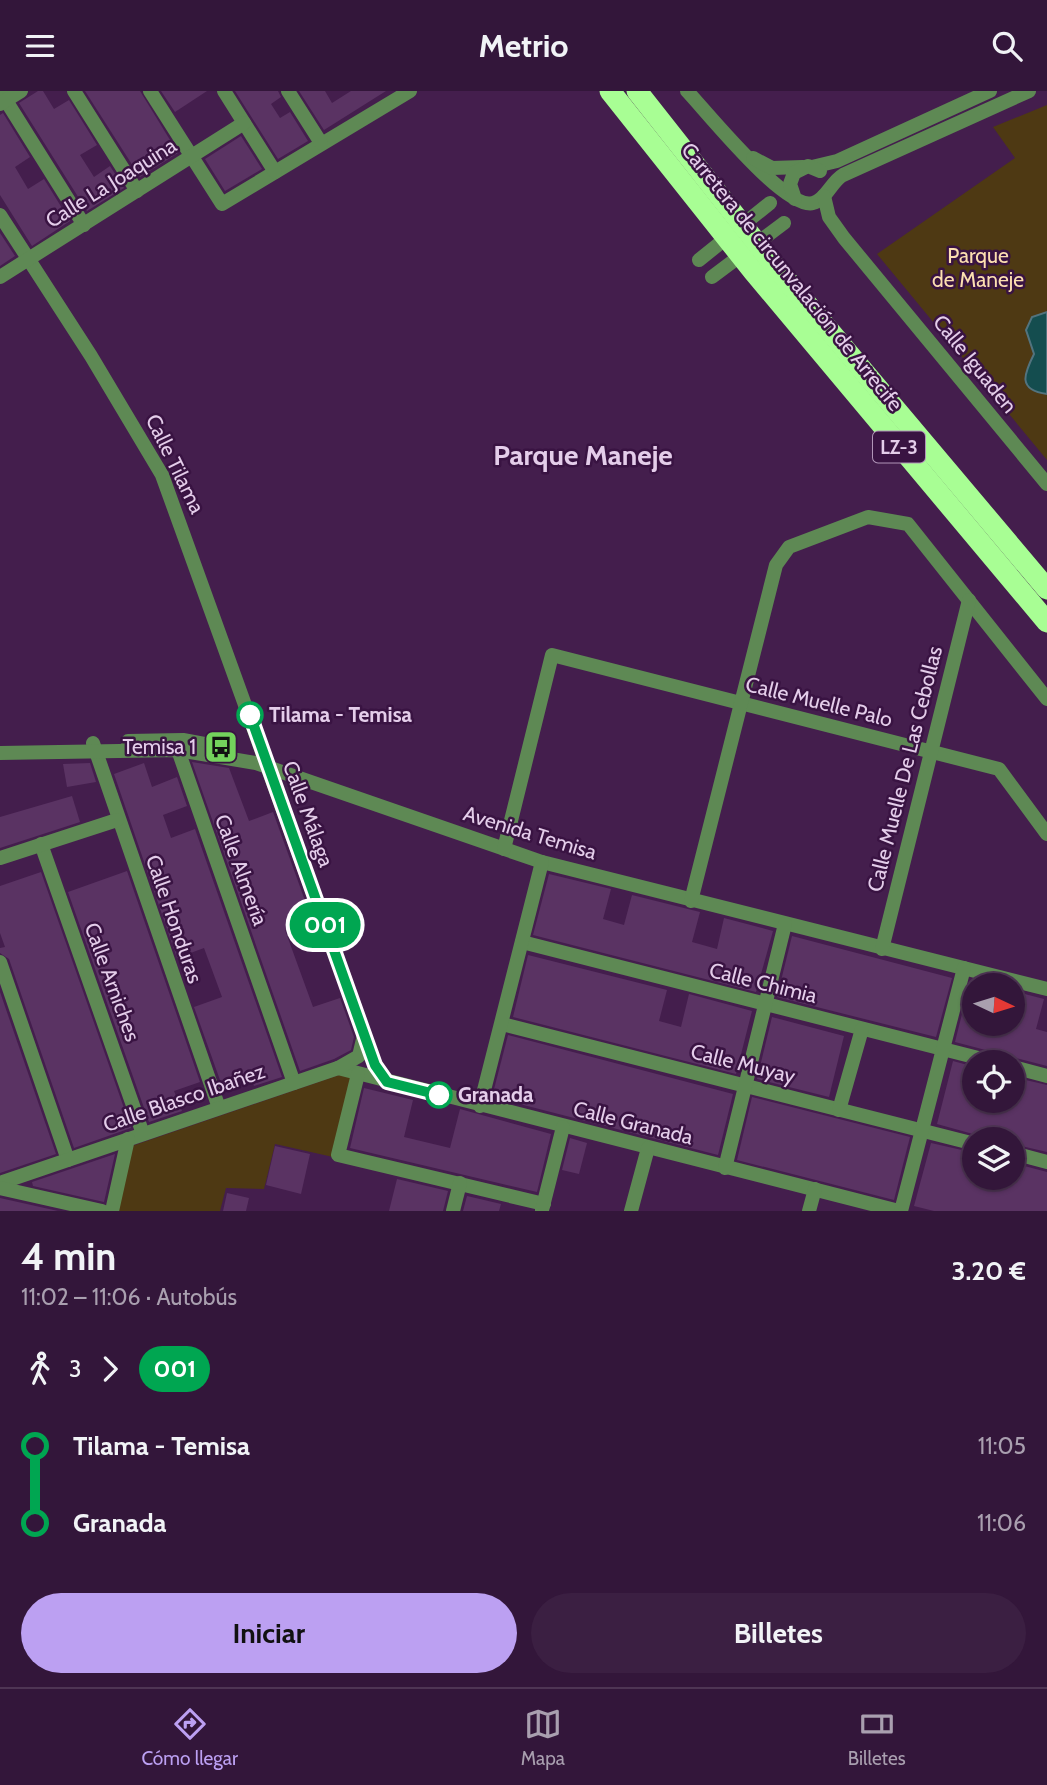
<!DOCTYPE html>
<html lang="es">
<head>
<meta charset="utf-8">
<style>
	:root { --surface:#33163a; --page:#3b1f42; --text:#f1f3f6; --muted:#a99faf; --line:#4e3554; --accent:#bca0f2 }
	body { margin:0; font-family:Cabin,sans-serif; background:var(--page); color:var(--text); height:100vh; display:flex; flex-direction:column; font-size:26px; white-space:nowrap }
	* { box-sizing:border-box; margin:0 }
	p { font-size:23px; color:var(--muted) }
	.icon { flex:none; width:38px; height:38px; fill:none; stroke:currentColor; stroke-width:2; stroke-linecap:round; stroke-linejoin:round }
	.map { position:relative; height:1120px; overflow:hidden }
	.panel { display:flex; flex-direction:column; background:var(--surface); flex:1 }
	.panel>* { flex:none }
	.badge { padding:0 14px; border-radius:23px; font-size:24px; line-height:46px }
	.needle { width:46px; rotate:94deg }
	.controls { position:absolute; left:962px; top:882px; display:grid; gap:14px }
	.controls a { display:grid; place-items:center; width:63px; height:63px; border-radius:50%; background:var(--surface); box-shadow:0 2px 5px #0004,0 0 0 2px var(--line); font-size:35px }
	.map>.badge { position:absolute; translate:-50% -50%; box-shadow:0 0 0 4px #fff }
	.legs { display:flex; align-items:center; gap:10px; height:77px; padding:0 21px; font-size:23px }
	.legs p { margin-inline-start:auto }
	.overview { display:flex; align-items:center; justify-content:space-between; height:119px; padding:0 21px }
	h1 { font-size:38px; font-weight:800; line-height:52px }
	.button { display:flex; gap:14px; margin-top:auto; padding:14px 21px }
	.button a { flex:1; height:80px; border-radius:42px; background:var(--accent); color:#111; font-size:28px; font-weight:800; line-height:80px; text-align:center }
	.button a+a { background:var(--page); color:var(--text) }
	ul { padding:0 21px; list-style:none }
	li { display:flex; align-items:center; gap:24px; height:77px; font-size:26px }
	li i { display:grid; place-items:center; width:10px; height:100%; margin:0 9px; background:currentColor }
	li i::after { content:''; width:18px; height:18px; margin:-9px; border:5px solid; border-radius:50%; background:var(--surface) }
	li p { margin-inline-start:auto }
	li:first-child i { background:linear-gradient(#0000 50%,currentColor 0) }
	li:last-child i { background:linear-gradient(currentColor 50%,#0000 0) }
	header { display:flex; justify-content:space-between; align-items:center; height:91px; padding:0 21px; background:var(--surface); font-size:32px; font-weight:800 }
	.dock { display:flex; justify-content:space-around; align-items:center; height:98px; border-top:2px solid var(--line); background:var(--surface); font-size:19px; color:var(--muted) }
	.dock a { display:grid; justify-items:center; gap:4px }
	.dock .selected { color:var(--accent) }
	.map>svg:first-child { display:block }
	.green { fill:#4e3913 }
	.water { fill:#144d4f; stroke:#52737e; stroke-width:2 }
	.building { fill:#5a3363 }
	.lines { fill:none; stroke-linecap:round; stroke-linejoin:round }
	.minor { stroke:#5e8954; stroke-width:14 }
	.highway { stroke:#a8fe94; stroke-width:21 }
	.line-1-casing { stroke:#fff; stroke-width:16 }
	.line-1 { stroke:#00a651; stroke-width:10 }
	.stop-1-dot { fill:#fff; stroke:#00a651; stroke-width:3.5 }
	.labels { text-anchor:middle; stroke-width:5; stroke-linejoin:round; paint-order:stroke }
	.shield { fill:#391342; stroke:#b195b8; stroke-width:2 }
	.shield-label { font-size:19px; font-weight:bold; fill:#e4cdea }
	.street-label { font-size:21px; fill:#e4cdea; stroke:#391342 }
	.park-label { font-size:21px; fill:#fcdfb0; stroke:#391342 }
	.stop-label { font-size:21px; font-weight:bold; fill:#e4cdea; stroke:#391342; text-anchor:start }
	.poi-label { font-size:21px; fill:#e4cdea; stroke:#391342; text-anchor:end }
	.district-label { font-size:28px; font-weight:bold; fill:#e4cdea; stroke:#391342 }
</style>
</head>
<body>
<header><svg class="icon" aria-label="menu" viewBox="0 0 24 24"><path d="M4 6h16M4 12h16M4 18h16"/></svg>Metrio<svg class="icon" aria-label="search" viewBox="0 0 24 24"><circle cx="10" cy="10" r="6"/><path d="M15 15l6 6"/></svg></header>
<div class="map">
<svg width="1047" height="1120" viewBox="0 0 1047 1120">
	<rect width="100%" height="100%" fill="#441e4d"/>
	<g class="green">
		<path d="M1047 14V369L877 163 1015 67 993 36Z"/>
		<path d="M342 983 354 986 333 1066 275 1053 264 1098 226 1097 220 1120H116L132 1055Z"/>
	</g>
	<path class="water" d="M1047 221V303C1017 299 1024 283 1034 263L1026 239 1032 226Z"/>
	<g class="building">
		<path d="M38 0H43L54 18 69 9 97 54 80 64 94 86 110 75 124 97 87 120 19 12Z"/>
		<path d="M85 0H140L178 62 140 86Z"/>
		<path d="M161 0H207L175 21Z"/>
		<path d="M235 0H278L281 6 271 13 280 27 290 21 308 50 278 68Z"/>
		<path d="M299 0H325L332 12 351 0H386L324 39Z"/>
		<path d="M3 22 30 66 15 76 28 98 44 88 70 130 32 155 0 104V24Z"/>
		<path d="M241 45 262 78 225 100 205 68Z"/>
		<path d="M0 142 15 165 0 175Z"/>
		<path d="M192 671 229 677 249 730 273 721 312 829 285 839 313 916 340 907 354 946 351 959 334 968 300 980Z"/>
		<path d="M90 672 96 691 67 696 63 673Z"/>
		<path d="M144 672 152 696 177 686 187 715 163 724 171 747 195 738 282 986 254 995 249 982 221 992 194 916 222 906 204 857 177 867 114 683Z"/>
		<path d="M72 705 80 731 0 757V726Z"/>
		<path d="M127 780 200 991 174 1000 182 1020 149 1031 68 801Z"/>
		<path d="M41 781 131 1037 74 1057 9 868 0 862V857L5 856 0 842V795Z"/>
		<path d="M549 783 611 798 603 828 624 834 632 804 700 821 692 851 717 858 724 827 773 840 756 901 533 844Z"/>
		<path d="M792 845 952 887 936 946 777 906Z"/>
		<path d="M528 864 667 899 659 930 681 936 689 903 752 920 736 983 513 926Z"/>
		<path d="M1013 900 1044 908 1036 938 1047 941V975L955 951 963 919 975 922V933H1013Z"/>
		<path d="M0 901 56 1063 0 1082Z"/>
		<path d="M772 926 844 945 829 1006 757 988Z"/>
		<path d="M508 944 733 1003 718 1064 492 1006Z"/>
		<path d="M953 970 975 976V1010H1013V986L1047 994V1061L1013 1053V1048H991L937 1033Z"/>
		<path d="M364 997 413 1009 404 1046 450 1057 460 1018 551 1043 537 1101 350 1057Z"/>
		<path d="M752 1006 910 1046 894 1109 737 1069Z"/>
		<path d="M570 1047 587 1052 579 1083 562 1079Z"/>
		<path d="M931 1052 975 1062V1087H1013V1072L1047 1081V1120H934L914 1115Z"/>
		<path d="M275 1055 310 1063 301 1103 266 1094Z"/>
		<path d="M115 1063 104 1111 33 1095 32 1091Z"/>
		<path d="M397 1088 448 1100 443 1120H389Z"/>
		<path d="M227 1102 249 1107 246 1120H223Z"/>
		<path d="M467 1105 501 1113 499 1120H463Z"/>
		<path d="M0 1107 58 1120H0Z"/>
	</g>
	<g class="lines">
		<g class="minor">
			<path d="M0 0 84 134"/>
			<path d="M74 0 137 100"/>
			<path d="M150 0 222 113 410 0"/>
			<path d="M224 0 275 81"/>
			<path d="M288 0 321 52"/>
			<path d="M687 0C707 21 786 120 813 112 826 109 831 91 843 84L1029 0"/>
			<path d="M0 13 21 0"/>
			<path d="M753 67 772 77 803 76"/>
			<path d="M812 76 837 70 990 0"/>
			<path d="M824 105 829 126 844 147 1047 393"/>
			<path d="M795 108 790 93 794 82 808 75 820 80"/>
			<path d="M0 124 91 265 162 384 375 974 387 991"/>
			<path d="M699 169 770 112"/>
			<path d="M0 186 244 32"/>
			<path d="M712 186 784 132"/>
			<path d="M128 650 183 649 215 655"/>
			<path d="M93 652 219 1017"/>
			<path d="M178 659 294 992"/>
			<path d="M0 662 178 659 256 672 542 771 1047 898"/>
			<path d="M41 753 143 1043"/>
			<path d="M504 758 552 564 999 678 1047 743"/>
			<path d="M0 767 117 729"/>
			<path d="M691 810 776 474 789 456 868 426 908 433 1047 608"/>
			<path d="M522 851 994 971"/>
			<path d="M882 858 969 509"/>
			<path d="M0 871 68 1069"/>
			<path d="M502 933 975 1053"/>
			<path d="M1013 976 1047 985"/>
			<path d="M338 977 899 1120"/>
			<path d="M358 983 338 1064 544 1113"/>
			<path d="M480 1015 542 771"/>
			<path d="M839 1019 862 938"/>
			<path d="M1013 1062 1047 1071"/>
			<path d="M725 1077 785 833"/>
			<path d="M0 1092 338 977 359 965 364 944"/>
			<path d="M0 1097 102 1120"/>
			<path d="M542 1119 563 1036"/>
			<path d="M112 1120 128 1048"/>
			<path d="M453 1120 460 1092"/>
			<path d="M631 1120 648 1057"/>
			<path d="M809 1120 815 1098"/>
			<path d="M901 1120 964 877"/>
		</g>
		<g class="highway">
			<path d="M610 0 753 180 1047 531"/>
			<path d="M637 0 774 174 1047 498"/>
		</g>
	</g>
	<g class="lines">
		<defs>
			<path id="line-1" d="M250 624 375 974 387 991 439 1004"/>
		</defs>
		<use href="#line-1" class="line-1-casing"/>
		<use href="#line-1" class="line-1"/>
	</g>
	<defs>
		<symbol id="bus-square" viewBox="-11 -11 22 22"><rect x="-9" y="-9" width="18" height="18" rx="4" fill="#73d25c" stroke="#391342"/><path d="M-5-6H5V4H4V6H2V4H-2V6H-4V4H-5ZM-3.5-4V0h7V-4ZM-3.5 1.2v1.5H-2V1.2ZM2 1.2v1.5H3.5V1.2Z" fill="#111"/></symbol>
	</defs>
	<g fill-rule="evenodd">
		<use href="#bus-square" x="202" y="637" width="38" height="38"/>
	</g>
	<g class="stop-1-dot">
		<circle cx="250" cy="624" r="12"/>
		<circle cx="439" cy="1004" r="12"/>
	</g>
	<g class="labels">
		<rect class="shield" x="873" y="340.5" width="52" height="31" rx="5"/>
		<g class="shield-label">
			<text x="899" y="363">LZ-3</text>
		</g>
		<g class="street-label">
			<text transform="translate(111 92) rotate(-32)" y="7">Calle La Joaquina</text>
			<text transform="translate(792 186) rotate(51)" y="7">Carretera de circunvalación de Arrecife</text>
			<text transform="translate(975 273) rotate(51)" y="7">Calle Iguaden</text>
			<text transform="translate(175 373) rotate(64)" y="7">Calle Tilama</text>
			<text transform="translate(819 611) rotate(14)" y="7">Calle Muelle Palo</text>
			<text transform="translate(905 678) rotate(-76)" y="7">Calle Muelle De Las Cebollas</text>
			<text transform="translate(308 723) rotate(70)" y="7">Calle Málaga</text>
			<text transform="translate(530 742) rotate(17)" y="7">Avenida Temisa</text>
			<text transform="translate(241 779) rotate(70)" y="7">Calle Almería</text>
			<text transform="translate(174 828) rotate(71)" y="7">Calle Honduras</text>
			<text transform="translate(112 891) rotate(70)" y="7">Calle Arniches</text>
			<text transform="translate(763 892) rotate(14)" y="7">Calle Chimia</text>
			<text transform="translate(743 973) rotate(14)" y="7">Calle Muyay</text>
			<text transform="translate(184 1007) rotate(-19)" y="7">Calle Blasco Ibañez</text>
			<text transform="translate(633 1032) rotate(14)" y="7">Calle Granada</text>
		</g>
		<g class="park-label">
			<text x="978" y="172">Parque<tspan x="978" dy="24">de Maneje</tspan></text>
		</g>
		<g class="stop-label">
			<text x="269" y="631">Tilama - Temisa</text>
			<text x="458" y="1011">Granada</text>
		</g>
		<g class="poi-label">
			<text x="196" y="663">Temisa 1</text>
		</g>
		<g class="district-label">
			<text x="583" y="374">Parque Maneje</text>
		</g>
	</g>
</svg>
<div class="controls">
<a><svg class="needle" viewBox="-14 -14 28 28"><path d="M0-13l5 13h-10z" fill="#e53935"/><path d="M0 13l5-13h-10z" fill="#a99faf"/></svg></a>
<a><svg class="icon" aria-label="locate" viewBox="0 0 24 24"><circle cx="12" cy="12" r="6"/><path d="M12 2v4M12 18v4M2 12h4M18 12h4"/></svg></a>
<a><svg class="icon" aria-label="layers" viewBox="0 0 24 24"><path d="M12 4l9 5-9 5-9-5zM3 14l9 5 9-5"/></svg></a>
</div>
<b class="badge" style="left:325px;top:834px;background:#00a651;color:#fff">001</b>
</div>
<section class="panel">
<div class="overview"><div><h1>4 min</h1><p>11:02 – 11:06 · Autobús</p></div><b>3.20 €</b></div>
<div class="legs"><svg class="icon" aria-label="walk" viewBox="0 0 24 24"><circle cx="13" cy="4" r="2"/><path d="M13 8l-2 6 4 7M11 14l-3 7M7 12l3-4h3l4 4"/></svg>3<svg class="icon" aria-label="forward" viewBox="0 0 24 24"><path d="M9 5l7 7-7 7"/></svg><b class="badge" style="background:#00a651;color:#fff">001</b></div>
<ul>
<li><i style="color:#00a651"></i><b>Tilama - Temisa</b><p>11:05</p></li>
<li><i style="color:#00a651"></i><b>Granada</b><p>11:06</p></li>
</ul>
<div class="button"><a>Iniciar</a><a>Billetes</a></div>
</section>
<nav class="dock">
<a class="selected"><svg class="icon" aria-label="directions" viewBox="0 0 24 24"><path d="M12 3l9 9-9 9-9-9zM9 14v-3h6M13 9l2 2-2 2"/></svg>Cómo llegar</a>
<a><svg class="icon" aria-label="map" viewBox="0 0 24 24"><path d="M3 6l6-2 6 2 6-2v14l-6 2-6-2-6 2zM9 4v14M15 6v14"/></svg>Mapa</a>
<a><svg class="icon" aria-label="tickets" viewBox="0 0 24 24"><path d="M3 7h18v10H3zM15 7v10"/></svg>Billetes</a>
</nav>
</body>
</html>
